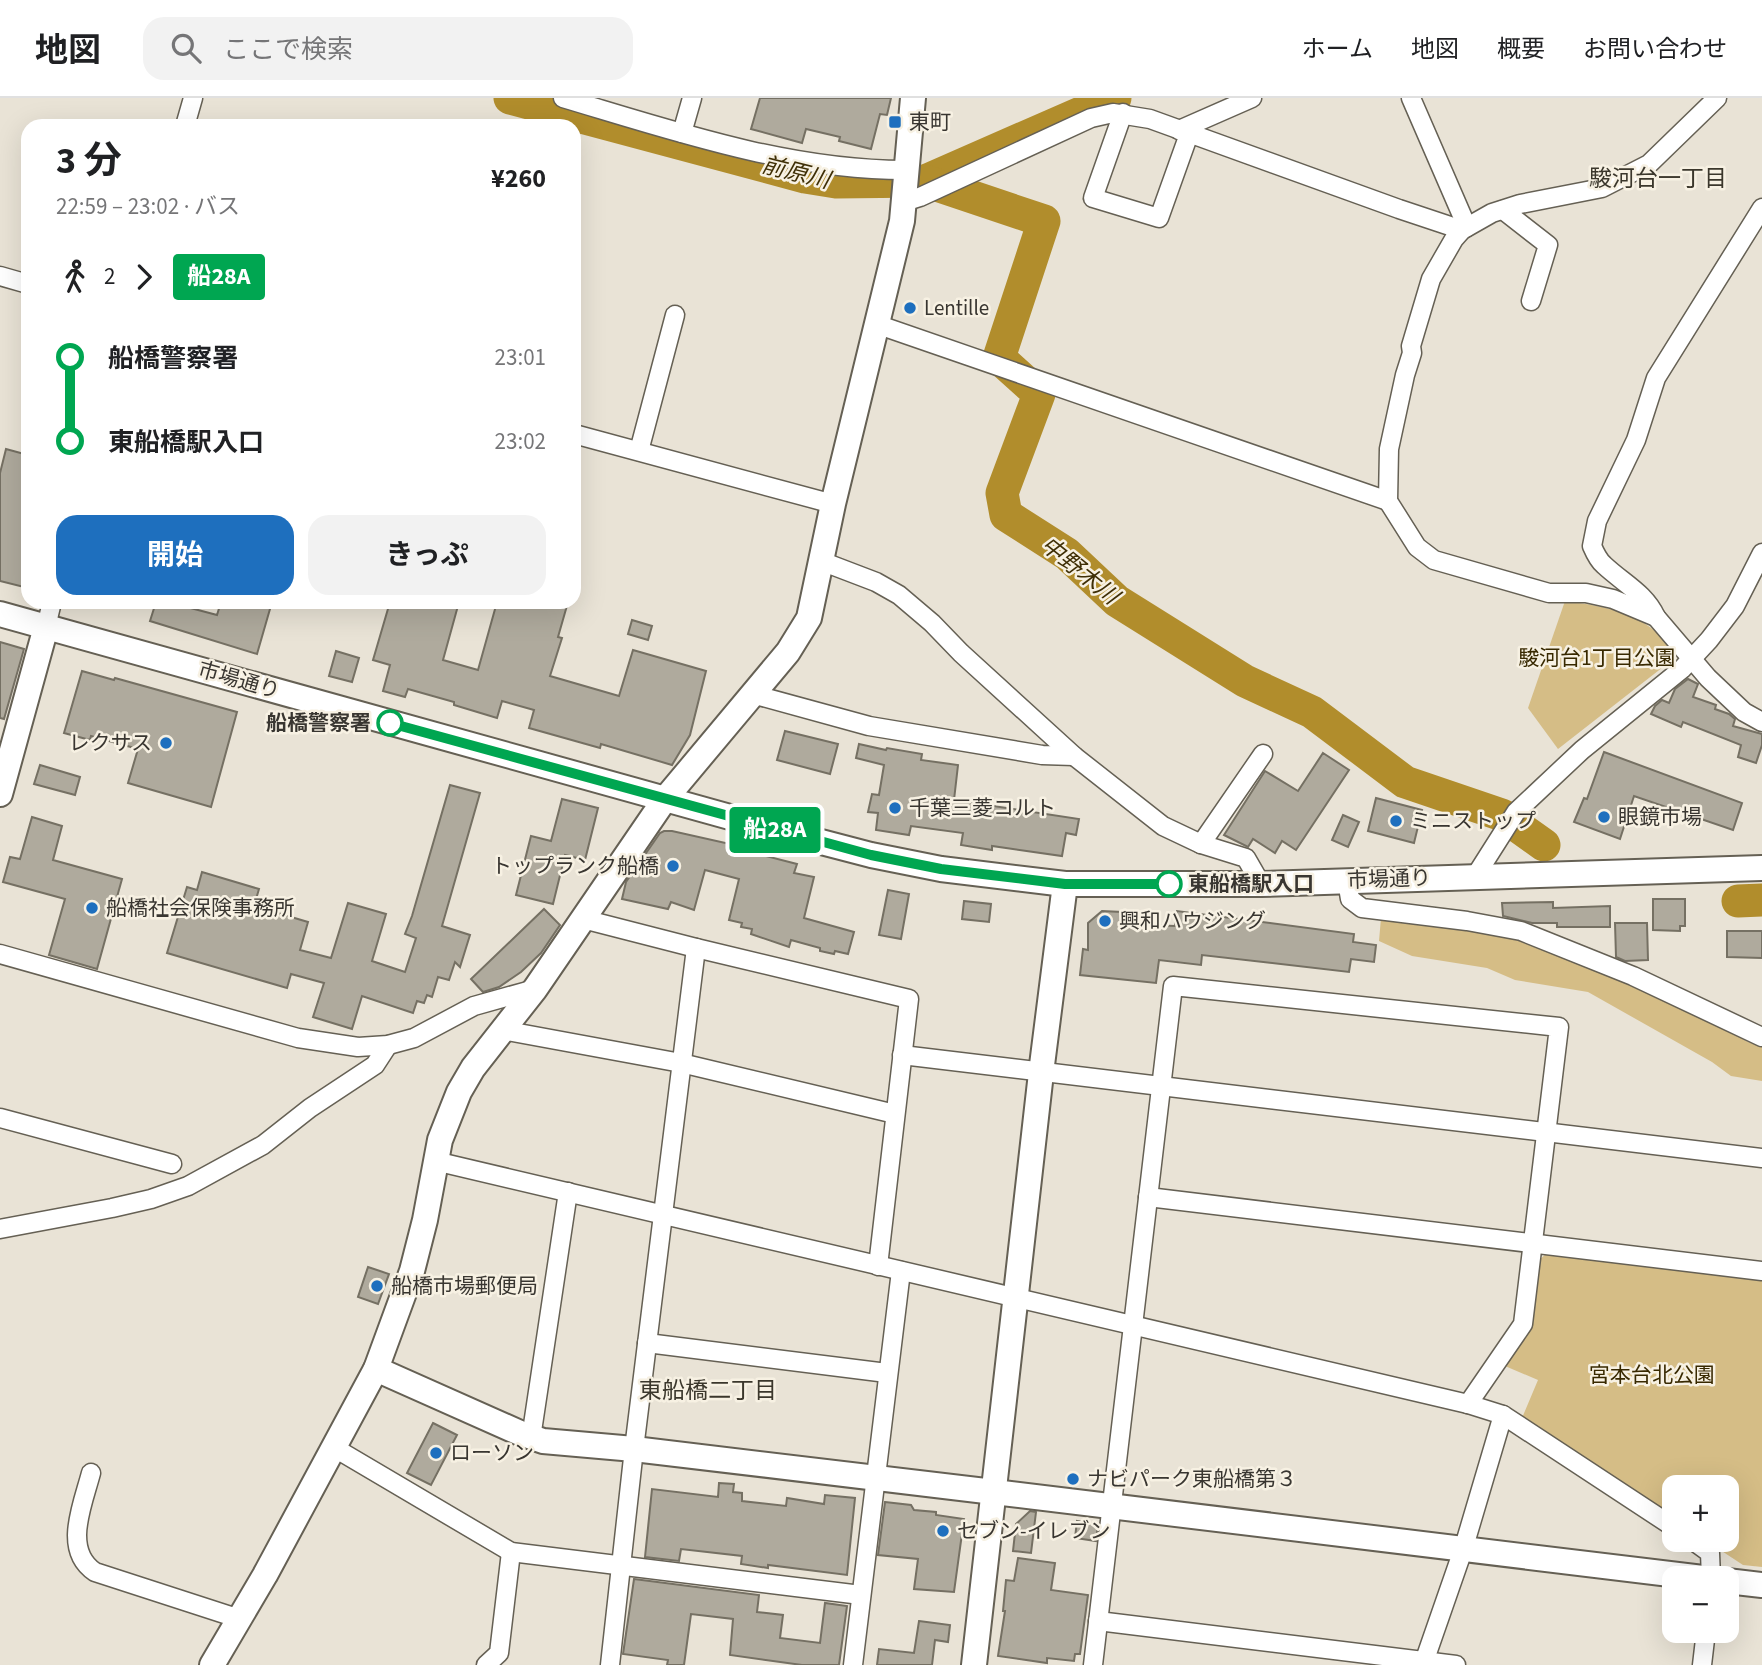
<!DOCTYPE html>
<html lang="ja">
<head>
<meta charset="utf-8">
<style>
	:root { --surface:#fff; --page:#f2f2f2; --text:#202124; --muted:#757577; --line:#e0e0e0; --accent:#1e6fbe }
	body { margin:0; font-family:"Source Sans 3","Noto Sans JP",sans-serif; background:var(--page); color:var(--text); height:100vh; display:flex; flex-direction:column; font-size:26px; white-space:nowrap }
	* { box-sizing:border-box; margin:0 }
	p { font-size:23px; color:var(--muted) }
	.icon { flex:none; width:38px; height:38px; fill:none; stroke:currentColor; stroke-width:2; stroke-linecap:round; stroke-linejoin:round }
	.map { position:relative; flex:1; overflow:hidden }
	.side { position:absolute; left:21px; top:21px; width:560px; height:490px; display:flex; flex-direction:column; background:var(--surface); border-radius:21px; box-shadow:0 7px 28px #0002 }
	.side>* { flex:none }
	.badge { padding:0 14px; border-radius:5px; font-size:24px; line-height:46px }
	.tools { position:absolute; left:1662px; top:1377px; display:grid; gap:14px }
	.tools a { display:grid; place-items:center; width:77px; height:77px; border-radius:14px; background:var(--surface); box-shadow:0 7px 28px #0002; font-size:35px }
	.map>.badge { position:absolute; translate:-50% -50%; box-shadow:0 0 0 4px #fff }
	.legs { display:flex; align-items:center; gap:10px; height:77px; padding:0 35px; font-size:23px }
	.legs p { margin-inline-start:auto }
	.headline { display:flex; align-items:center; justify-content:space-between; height:119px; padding:0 35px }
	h1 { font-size:38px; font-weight:700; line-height:52px }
	.button { display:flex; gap:14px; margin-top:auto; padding:14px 35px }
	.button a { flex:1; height:80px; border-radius:21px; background:var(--accent); color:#fff; font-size:28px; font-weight:700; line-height:80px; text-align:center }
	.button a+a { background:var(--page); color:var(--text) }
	ul { padding:0 35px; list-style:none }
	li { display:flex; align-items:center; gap:24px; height:84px; font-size:26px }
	li i { display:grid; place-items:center; width:10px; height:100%; margin:0 9px; background:currentColor }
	li i::after { content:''; width:18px; height:18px; margin:-9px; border:5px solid; border-radius:50%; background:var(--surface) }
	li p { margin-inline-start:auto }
	li:first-child i { background:linear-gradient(#0000 50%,currentColor 0) }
	li:last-child i { background:linear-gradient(currentColor 50%,#0000 0) }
	header { display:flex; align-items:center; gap:42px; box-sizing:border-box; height:98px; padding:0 35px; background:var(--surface); border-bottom:2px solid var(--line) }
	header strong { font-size:33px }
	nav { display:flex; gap:38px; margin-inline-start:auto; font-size:24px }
	.search { width:490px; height:63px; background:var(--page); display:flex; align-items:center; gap:18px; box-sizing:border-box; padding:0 24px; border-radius:21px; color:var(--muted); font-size:26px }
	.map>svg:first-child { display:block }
	.green { fill:#d5bd86 }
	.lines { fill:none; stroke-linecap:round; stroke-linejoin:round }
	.river { stroke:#b18d2c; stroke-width:33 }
	.building { fill:#afaa9d; stroke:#757063; stroke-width:2 }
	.street-casing { stroke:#656054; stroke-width:21 }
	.secondary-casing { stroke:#656054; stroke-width:28 }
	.street { stroke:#fff; stroke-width:18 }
	.secondary { stroke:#fff; stroke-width:24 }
	.line-1-casing { stroke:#fff; stroke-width:16 }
	.line-1 { stroke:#00a651; stroke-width:10 }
	.poi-dot { fill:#1e6fbe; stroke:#f7f1e3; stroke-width:2.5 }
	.stop-1-dot { fill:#fff; stroke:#00a651; stroke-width:3.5 }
	.labels { text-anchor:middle; stroke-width:5; stroke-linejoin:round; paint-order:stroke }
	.poi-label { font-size:21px; fill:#393631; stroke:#f7f1e3; text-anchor:start }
	.park-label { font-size:21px; fill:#382900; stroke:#f7f1e3 }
	.street-label { font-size:21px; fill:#393631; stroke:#f7f1e3 }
	.stop-label { font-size:21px; font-weight:bold; fill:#393631; stroke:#f7f1e3; text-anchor:end }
	.water-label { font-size:23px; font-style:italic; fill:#3f2f06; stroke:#f7f1e3 }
	.neighbourhood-label { font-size:23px; fill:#3b372c; stroke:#f7f1e3 }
</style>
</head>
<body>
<header>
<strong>地図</strong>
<div class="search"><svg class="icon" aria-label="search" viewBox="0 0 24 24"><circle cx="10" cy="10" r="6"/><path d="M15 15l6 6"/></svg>ここで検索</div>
<nav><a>ホーム</a><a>地図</a><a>概要</a><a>お問い合わせ</a></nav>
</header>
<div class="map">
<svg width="1762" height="1567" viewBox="0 0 1762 1567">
	<rect width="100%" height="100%" fill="#e9e3d6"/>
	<g class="green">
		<path d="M1565 503C1609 509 1644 515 1673 551L1672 562 1558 651 1528 610Z"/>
		<path d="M1381 820 1496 834 1641 891 1711 924 1748 944 1762 949V983L1731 978 1712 964 1588 894 1515 882 1487 870 1412 858 1379 843Z"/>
		<path d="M1546 1156 1762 1181V1469L1743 1467 1705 1442H1727V1390H1675V1422L1522 1320 1538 1282 1505 1268 1531 1228 1539 1162Z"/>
	</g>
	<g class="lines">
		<g class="river">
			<path d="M510 0 805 79 836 84 925 83 1115 0"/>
			<path d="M925 83 1044 123 999 260 1039 296 1002 395 1006 417 1067 456 1117 503 1245 583 1312 614 1405 684 1502 717 1544 747"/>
			<path d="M1738 803 1762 802"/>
		</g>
	</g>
	<g class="building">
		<path d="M760 0H891L887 17 880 16 871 51 839 43 840 39 806 31 802 45 751 31Z"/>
		<path d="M6 351 28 357V490L0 483V375Z"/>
		<path d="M156 504H184L183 508 217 517 221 504H272L257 556 150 523Z"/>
		<path d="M390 504H459L443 562 478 572 497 504H568L558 539 562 540 550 578 619 598 633 552 706 573 690 637 672 667 601 646 600 650 529 630 534 612 502 603 497 620 454 607V604L408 591 405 599 383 593 390 567 373 562Z"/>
		<path d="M632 522 652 528 648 542 628 536Z"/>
		<path d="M0 544 24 551 4 621 0 620Z"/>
		<path d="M336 553 359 560 352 584 329 578Z"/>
		<path d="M82 573 114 582 115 580 237 614 211 709 128 685 138 651 91 638 90 642 64 635Z"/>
		<path d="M1688 581 1698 586 1693 599 1716 607 1715 611 1729 616 1735 621 1733 628 1762 636V647L1756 665 1738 659 1741 647 1683 624 1681 629 1651 616 1655 608 1662 602 1669 605 1675 591Z"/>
		<path d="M785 633 838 646 830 676 777 662Z"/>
		<path d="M859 646 886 652 887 650 922 656 921 662 958 667 954 702 1079 721 1076 737 1066 735 1062 758 992 748V752L961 747 963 735 911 728 909 737 876 732 878 715 868 714 872 696 879 697 884 667 856 660Z"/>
		<path d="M1604 654 1742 705 1733 732 1634 698 1620 741 1574 724 1584 700 1587 701Z"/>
		<path d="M1323 655 1349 672 1296 752 1282 743 1275 755 1253 741 1248 749 1224 737 1265 673 1298 693Z"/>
		<path d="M40 667 80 679 75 697 34 686Z"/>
		<path d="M450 687 480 695 442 828 470 837 460 869 455 864 449 882 438 879 432 899 427 897 424 905 417 903 413 915 362 898 352 931 313 919 324 885 291 876 287 890 167 855 187 789 197 792 202 774 259 791 254 808 308 824 300 852 331 860 348 805 386 816 372 863 405 874 416 840 405 836 412 818Z"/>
		<path d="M1376 700 1422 712 1414 745 1368 733Z"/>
		<path d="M562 701 598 710 585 762 565 757 553 806 516 797 531 738 551 743Z"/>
		<path d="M1343 717 1359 724 1348 749 1332 742Z"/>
		<path d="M32 719 62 728 53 762 122 781 97 871 49 857 65 801 3 784 10 759 20 761Z"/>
		<path d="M664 733H672L739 748V751L797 766 794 775 814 779 804 820 854 834 848 856 835 853 834 856 820 853V850L791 842 789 849 751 836 752 831 741 829 742 825 729 822 739 781 705 772 694 812 671 804 668 811 622 801 626 784 660 735Z"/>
		<path d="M888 792 909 796 901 841 879 837Z"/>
		<path d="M1653 801H1685V828H1680V833L1653 832Z"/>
		<path d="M964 803 991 806 989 824 962 821Z"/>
		<path d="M1553 804V810L1610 808V829H1557V825H1532L1503 818 1502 805Z"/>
		<path d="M544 811 560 827 541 855 521 874 499 889 483 894 471 881Z"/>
		<path d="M1102 813 1122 814V826L1175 828 1177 813 1354 836 1353 844 1376 847 1374 864 1351 861 1349 874 1202 857 1201 867 1159 862 1156 885 1080 877 1083 851 1088 852V825Z"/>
		<path d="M1615 825H1647L1648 862 1625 863 1616 859Z"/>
		<path d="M1727 833H1762V860L1727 859Z"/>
		<path d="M368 1169 389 1176 378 1206 358 1199Z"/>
		<path d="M433 1325 457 1337 431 1387 407 1375Z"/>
		<path d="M719 1385 734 1386 733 1394 742 1395V1403L786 1408 787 1400 824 1406 825 1397 855 1400 847 1477 768 1467V1470L741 1466 742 1458 681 1451 679 1463 645 1459 652 1391 718 1399Z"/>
		<path d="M885 1404 911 1407 914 1412 936 1414V1417L964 1421 954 1494 914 1491 918 1461 878 1457Z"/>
		<path d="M1030 1413 1036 1414 1031 1455 1013 1453 1016 1426Z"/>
		<path d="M1077 1423 1098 1426 1096 1443 1075 1440Z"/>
		<path d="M1018 1460 1055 1465 1051 1492 1088 1497 1080 1556H1075L1074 1563 1047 1560V1565L998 1558 1005 1513H1003L1006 1482 1014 1483Z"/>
		<path d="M634 1481 759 1497 757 1514 783 1517 780 1540 820 1545 825 1505 847 1508 839 1567H802L730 1557 733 1521 691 1516 684 1567H667L668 1562 623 1556Z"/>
		<path d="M919 1523 950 1527 948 1544 935 1542 932 1567H877L879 1551 914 1555Z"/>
	</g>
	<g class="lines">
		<defs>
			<g id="street">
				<path d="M563 0C674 33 788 72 905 72"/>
				<path d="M1411 0 1467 129"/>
				<path d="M1717 0 1649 66 1602 90 1520 106 1492 115 1462 132 1454 141 1431 181 1411 248 1412 255 1405 277 1389 351 1388 403 1417 449 1434 462 1549 495H1586L1613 501 1656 519 1708 580 1744 614 1762 624"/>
				<path d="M1123 15 1093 100 1159 120 1189 36"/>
				<path d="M185 28 193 0"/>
				<path d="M1179 32 1252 0"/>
				<path d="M682 35 692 0"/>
				<path d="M904 104 920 99 1091 20 1113 15 1150 21 1399 111 1462 132"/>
				<path d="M1503 112 1548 147 1531 203"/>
				<path d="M0 178 28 186"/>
				<path d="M876 226 1388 403"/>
				<path d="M574 336 833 406"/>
				<path d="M639 353 675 217"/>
				<path d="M821 463 876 484 899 497 932 525 961 555 1074 658 1163 728 1201 746 1246 760 1261 786"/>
				<path d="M1656 519C1645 495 1623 485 1604 467 1599 463 1595 455 1592 448L1597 423 1636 342 1656 280 1762 110"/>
				<path d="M46 529 52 504"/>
				<path d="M752 596 869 628 1042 657 1074 658"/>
				<path d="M1201 746 1263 656"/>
				<path d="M1476 777 1516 714 1582 652 1682 571 1709 542 1735 508 1762 455"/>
				<path d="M1347 783 1350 801 1362 810 1467 823 1521 833 1633 878 1762 939"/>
				<path d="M583 821 696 850 909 901 878 1168"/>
				<path d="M0 856 298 940 358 949 388 947 414 940 474 908 535 891"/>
				<path d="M502 932 681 965 895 1016"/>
				<path d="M902 957 1762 1060"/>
				<path d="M0 1020 172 1066"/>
				<path d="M435 1063 1468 1306 1503 1317 1675 1430"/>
				<path d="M1148 1099 1762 1173"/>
				<path d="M0 1131 112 1110 151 1101 188 1088 263 1047 310 1010 375 967 388 947"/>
				<path d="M647 1245 887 1275"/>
				<path d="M531 1340 568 1094"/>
				<path d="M333 1349 511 1454 861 1497"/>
				<path d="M91 1375C83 1406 62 1452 95 1474L240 1521"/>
				<path d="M1692 1442 1710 1455 1711 1480"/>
				<path d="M1098 1523 1456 1567"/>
				<path d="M486 1567 499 1555 511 1454"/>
				<path d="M610 1567 634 1351 696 850"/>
				<path d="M853 1567 901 1173"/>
				<path d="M1093 1567 1173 888 1559 929 1523 1226 1468 1306"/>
				<path d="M1423 1567 1463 1452 1503 1317"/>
				<path d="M1702 1567 1706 1533"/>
			</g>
			<g id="secondary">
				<path d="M0 516 802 739 871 757 941 771 1065 786H1261L1762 770"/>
				<path d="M0 696 46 529"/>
				<path d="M376 1271 520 1335 543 1343 634 1351 994 1394 1703 1480"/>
				<path d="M1727 1483 1762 1487"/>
				<path d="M212 1567 265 1477 376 1271 412 1173 425 1122 440 1042 459 994 473 970 535 891 665 701 788 554 809 520 833 406 902 123 913 0"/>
				<path d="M974 1567 1041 975 1065 786"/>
			</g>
		</defs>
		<use href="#street" class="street-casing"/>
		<use href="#secondary" class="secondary-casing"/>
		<use href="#street" class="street"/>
		<use href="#secondary" class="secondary"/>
	</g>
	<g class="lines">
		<defs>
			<path id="line-1" d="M390 625 871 757 941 771 1065 786H1169"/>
		</defs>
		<use href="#line-1" class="line-1-casing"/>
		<use href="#line-1" class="line-1"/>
	</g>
	<g class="poi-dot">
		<rect x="888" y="17" width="14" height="14" rx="3.5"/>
		<circle cx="910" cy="210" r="7"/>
		<circle cx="166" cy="645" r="7"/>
		<circle cx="895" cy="710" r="7"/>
		<circle cx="1604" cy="719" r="7"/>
		<circle cx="1396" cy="723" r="7"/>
		<circle cx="673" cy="768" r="7"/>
		<circle cx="92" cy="810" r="7"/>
		<circle cx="1105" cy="823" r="7"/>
		<circle cx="377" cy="1188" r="7"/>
		<circle cx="436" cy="1355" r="7"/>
		<circle cx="1073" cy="1381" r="7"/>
		<circle cx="943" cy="1433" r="7"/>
	</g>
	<g class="stop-1-dot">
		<circle cx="390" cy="625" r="12"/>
		<circle cx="1169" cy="786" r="12"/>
	</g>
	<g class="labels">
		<g class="poi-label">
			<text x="909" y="31">東町</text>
			<text x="924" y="217">Lentille</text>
			<text x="152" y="652" text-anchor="end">レクサス</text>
			<text x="909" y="717">千葉三菱コルト</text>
			<text x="1618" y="726">眼鏡市場</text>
			<text x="1410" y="730">ミニストップ</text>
			<text x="659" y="775" text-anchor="end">トップランク船橋</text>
			<text x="106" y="817">船橋社会保険事務所</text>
			<text x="1119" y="830">興和ハウジング</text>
			<text x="391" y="1195">船橋市場郵便局</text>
			<text x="450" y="1362">ローソン</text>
			<text x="1087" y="1388">ナビパーク東船橋第３</text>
			<text x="957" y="1440">セブン-イレブン</text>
		</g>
		<g class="park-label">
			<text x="1597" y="567">駿河台1丁目公園</text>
			<text x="1652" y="1284">宮本台北公園</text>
		</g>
		<g class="street-label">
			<text transform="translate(239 582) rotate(16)" y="7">市場通り</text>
			<text transform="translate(1389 781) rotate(-2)" y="7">市場通り</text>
		</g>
		<g class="stop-label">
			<text x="371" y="632">船橋警察署</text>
			<text x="1188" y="793" text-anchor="start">東船橋駅入口</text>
		</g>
		<g class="water-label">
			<text transform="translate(796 74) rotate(14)" y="8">前原川</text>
			<text transform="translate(1080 472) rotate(39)" y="8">中野木川</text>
		</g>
		<g class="neighbourhood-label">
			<text x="1658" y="88">駿河台一丁目</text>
			<text x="708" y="1300">東船橋二丁目</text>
		</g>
	</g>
</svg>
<div class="tools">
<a>+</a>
<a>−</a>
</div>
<b class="badge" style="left:775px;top:732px;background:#00a651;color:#fff">船28A</b>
<section class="side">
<div class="headline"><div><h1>3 分</h1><p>22:59 – 23:02 · バス</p></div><b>¥260</b></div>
<div class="legs"><svg class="icon" aria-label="walk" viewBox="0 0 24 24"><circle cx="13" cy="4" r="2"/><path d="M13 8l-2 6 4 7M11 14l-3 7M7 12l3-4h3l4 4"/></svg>2<svg class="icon" aria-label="forward" viewBox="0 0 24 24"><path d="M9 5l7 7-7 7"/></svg><b class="badge" style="background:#00a651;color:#fff">船28A</b></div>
<ul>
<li><i style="color:#00a651"></i><b>船橋警察署</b><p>23:01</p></li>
<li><i style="color:#00a651"></i><b>東船橋駅入口</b><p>23:02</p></li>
</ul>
<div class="button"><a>開始</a><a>きっぷ</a></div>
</section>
</div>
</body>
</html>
